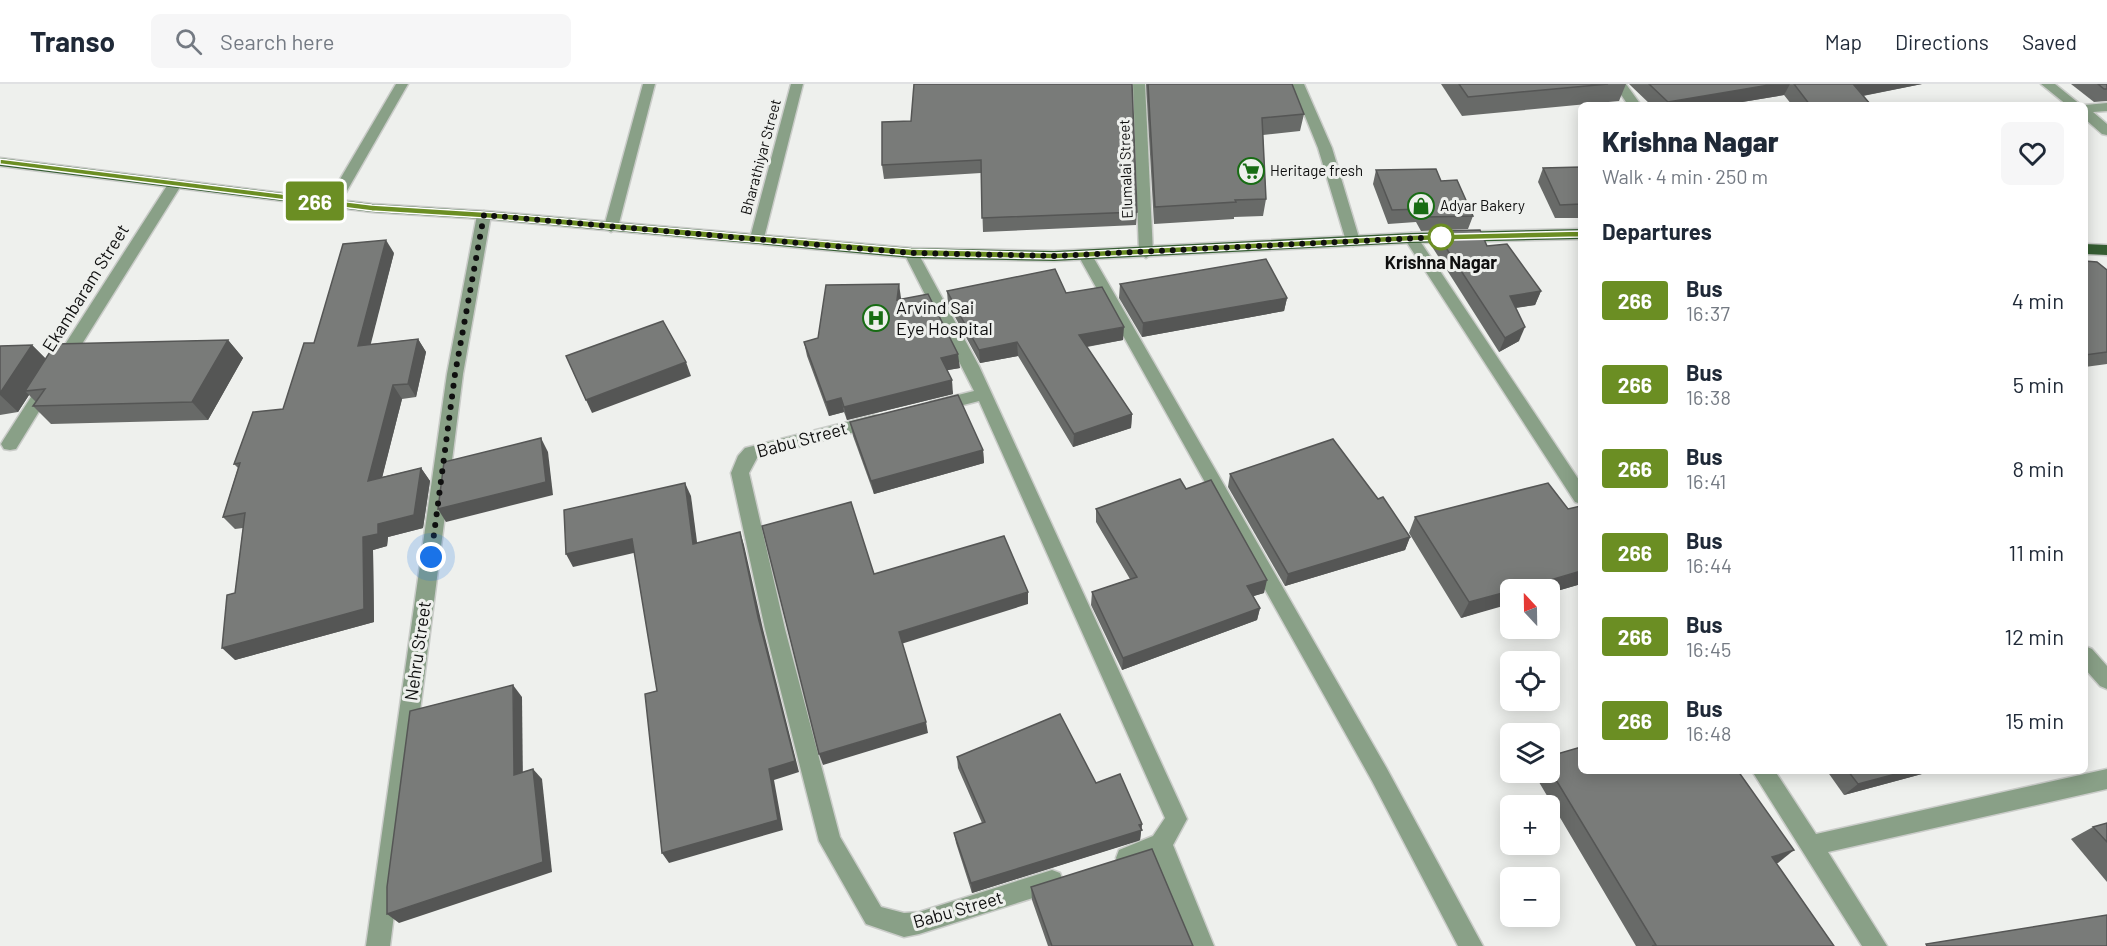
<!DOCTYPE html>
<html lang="en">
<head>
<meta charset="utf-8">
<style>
	:root { --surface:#fff; --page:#f6f6f7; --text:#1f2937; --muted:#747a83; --line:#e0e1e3 }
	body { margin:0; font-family:Barlow,sans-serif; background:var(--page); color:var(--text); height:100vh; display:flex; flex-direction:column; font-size:22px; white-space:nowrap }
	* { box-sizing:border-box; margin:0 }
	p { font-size:20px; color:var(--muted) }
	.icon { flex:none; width:33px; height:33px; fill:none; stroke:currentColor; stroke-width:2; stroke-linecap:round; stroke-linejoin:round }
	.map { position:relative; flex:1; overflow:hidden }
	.side { position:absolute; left:1578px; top:18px; width:510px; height:672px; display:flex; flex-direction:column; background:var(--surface); border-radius:9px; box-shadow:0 3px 15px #0003 }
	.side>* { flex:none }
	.badge { padding:0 12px; border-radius:4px; font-size:21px; line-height:39px }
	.needle { width:39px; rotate:338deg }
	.buttons { position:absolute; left:1500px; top:495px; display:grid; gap:12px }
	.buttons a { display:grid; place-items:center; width:60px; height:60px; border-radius:9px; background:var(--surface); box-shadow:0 3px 15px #0003; font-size:30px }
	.you { position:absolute; width:30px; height:30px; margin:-15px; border:4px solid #fff; border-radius:50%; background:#1a73e8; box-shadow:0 0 0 9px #1a73e833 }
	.map>.badge { position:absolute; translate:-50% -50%; box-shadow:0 0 0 3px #fff }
	h2 { padding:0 24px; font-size:22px; line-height:54px }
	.round { display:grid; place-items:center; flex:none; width:63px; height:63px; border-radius:9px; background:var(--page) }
	.head { display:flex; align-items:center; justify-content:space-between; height:102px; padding:0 24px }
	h1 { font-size:28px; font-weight:800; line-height:45px }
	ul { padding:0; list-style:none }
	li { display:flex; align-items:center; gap:18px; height:84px; padding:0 24px }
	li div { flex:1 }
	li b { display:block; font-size:22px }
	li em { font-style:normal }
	li .badge { min-width:66px; font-weight:700; text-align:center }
	header { display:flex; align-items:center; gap:36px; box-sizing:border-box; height:84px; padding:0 30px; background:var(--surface); border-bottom:2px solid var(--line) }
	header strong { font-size:28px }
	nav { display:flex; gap:33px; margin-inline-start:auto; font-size:21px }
	.search { width:420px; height:54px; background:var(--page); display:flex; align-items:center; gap:15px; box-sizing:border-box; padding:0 21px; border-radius:9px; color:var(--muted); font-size:22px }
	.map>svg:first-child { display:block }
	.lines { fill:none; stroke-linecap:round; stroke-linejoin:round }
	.minor-casing { stroke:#caccc9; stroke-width:3 }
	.major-casing { stroke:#caccc9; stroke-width:3 }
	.minor { fill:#89a087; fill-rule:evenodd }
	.major { fill:#355d32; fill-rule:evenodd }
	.wall { fill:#686a68 }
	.shaded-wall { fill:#555655 }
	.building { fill:#797b79; stroke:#555655; stroke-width:1.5 }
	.line { fill:#6b8e23; stroke:#fff; stroke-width:1.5 }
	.walk { stroke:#0f0f0f; stroke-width:6; stroke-dasharray:0 10.8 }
	.stop-dot { fill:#fff; stroke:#6b8e23; stroke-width:3 }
	.labels { text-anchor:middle; stroke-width:6; stroke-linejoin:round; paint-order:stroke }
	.far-street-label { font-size:15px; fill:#0f0f0f; stroke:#eef0ed }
	.far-poi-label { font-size:15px; fill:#0f0f0f; stroke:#eef0ed; text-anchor:start }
	.stop-label { font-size:18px; font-weight:bold; fill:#0f0f0f; stroke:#eef0ed }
	.street-label { font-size:18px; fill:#0f0f0f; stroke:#eef0ed }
	.poi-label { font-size:18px; fill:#0f0f0f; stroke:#eef0ed; text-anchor:start }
</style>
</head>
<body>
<header>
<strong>Transo</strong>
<div class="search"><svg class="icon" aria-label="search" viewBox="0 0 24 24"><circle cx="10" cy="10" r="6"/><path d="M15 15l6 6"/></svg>Search here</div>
<nav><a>Map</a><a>Directions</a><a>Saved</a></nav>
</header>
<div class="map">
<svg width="2107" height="862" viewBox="0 0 2107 862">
	<rect width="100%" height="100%" fill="#eef0ed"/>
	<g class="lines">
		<defs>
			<g id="minor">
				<path d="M396 0H408L340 119 338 122H328L326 119Z"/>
				<path d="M643 0H655L618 143 611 148 604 143Z"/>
				<path d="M791 0H803L764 154 757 159 750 154Z"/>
				<path d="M1133 0H1145L1153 169 1146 174 1139 169Z"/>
				<path d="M1292 0H1304L1332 64 1360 157 1358 160 1353 162 1346 157 1318 64Z"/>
				<path d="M1614 0H1626L1641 21H1628Z"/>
				<path d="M2041 0H2055L2081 21H2067Z"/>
				<path d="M2107 19V27L2093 28 2107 40V51L2102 50 2085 35V21Z"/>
				<path d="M175 96 182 100 67 284H55L53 280 55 276 168 100Z"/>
				<path d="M484 127 491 131 463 290 390 862H366L447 290 477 131Z"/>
				<path d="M1411 149 1416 151 1581 399V420L1575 418 1404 154Z"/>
				<path d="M911 164 918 169 979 282 1187 735 1173 761 1214 862H1190L1155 773 1127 785 1119 782 1116 774 1119 766 1153 752 1165 734 979 317 936 328 930 326 928 322 930 318 974 307 904 169Z"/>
				<path d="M1085 166 1092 171 1386 683 1483 862H1458L1372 697 1078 171Z"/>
				<path d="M46 297 52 299 54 303 16 365 10 366 4 365 1 360 4 355 40 299Z"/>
				<path d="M875 331 881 333 883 337 881 341 757 374 749 389 785 545 840 753 881 823 904 829 919 828 1052 786 1060 789 1063 797 1060 805 1052 808 919 850 904 853 866 840 819 757 765 545 731 389 738 372 745 364Z"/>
				<path d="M2085 562 2092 565 2107 582V605L2100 602 2085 585Z"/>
				<path d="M2107 685V705L1828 768 1887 862H1862L1752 687H1775L1816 750Z"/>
			</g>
			<g id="major">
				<path d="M0 74 372 120 484 127 911 164 1054 167 1411 149 1581 145V155L1411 159 1054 177 911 174 484 135 372 128 0 82Z"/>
				<path d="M2085 160 2107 161V171L2085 170Z"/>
			</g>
		</defs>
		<use href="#minor" class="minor-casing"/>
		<use href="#major" class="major-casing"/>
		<use href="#minor" class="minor"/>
		<use href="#major" class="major"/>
	</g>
	<g class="wall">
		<path d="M1146 0H1292L1304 30 1300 47 1263 51 1266 115 1263 132 1234 133V135L1154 140Z"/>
		<path d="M1441 0H1626L1619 17 1462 32Z"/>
		<path d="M1629 0H1922L1863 12 1871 21H1792L1784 11 1724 21H1651Z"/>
		<path d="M2071 0H2107V17L2094 18Z"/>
		<path d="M882 38 1137 128 1136 141 983 148 981 89 884 95 882 81Z"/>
		<path d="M1581 83V134H1555L1538 98 1543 84Z"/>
		<path d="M1376 86 1441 97 1473 132 1468 145 1421 147 1416 138 1388 140 1373 100Z"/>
		<path d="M1435 147 1487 162 1541 207 1535 221 1516 224 1519 257 1499 268 1431 161Z"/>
		<path d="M394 169 370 260 418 255 426 268 416 313 402 315 382 393 421 384 430 397 423 444 388 453 387 462 373 466 374 538 235 576V509L243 444 235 445 223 433 238 384 234 380 283 325Z"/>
		<path d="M2085 177 2107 186V280L2085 283Z"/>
		<path d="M1120 200 1287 214 1284 227 1142 253 1119 214Z"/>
		<path d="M947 207 1066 209 1123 256 1087 263 1132 330 1131 344 1073 363 1018 272 980 279 948 220Z"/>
		<path d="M901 214 900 216 960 284 947 286 953 310 847 336 844 328 829 332 807 272 804 258 818 254Z"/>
		<path d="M228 256 243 274 208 336 51 340 33 322 36 318 29 311 18 328 0 331V262L32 261 46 275Z"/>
		<path d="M850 338 983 366 984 379 874 410 853 352Z"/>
		<path d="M1230 390 1378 415 1410 453 1405 466 1285 502 1228 403Z"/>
		<path d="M1186 405 1264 509 1253 512 1260 524 1257 536 1122 586 1091 521 1092 508 1130 495 1096 438V425Z"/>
		<path d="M1415 433 1581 500 1550 509V506L1461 534 1409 449Z"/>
		<path d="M1550 672 1778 779H1776L1834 862H1636L1533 688H1550Z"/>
		<path d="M957 673 1096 699 1142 740 1140 756 972 809 956 759 954 749 982 739 958 684Z"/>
		<path d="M1827 687H1933L1844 711Z"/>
		<path d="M2107 739V798L2071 755 2093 743Z"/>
		<path d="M1031 803 1193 862H1048L1032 816Z"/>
	</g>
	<g class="shaded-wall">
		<path d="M1775 0H1790L1784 11 1724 21H1667L1668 18Z"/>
		<path d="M1861 0H1922L1846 15 1854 1Z"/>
		<path d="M386 156 394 169 367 275 358 262Z"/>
		<path d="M899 200 901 214 899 230 897 216Z"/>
		<path d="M1541 207 1535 221 1505 225 1510 212Z"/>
		<path d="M1287 214 1284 227 1142 253 1143 239Z"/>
		<path d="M1124 243 1123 256 1078 264 1079 251Z"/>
		<path d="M1525 243 1519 257 1499 268 1505 254Z"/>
		<path d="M418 255 426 268 416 313 408 300Z"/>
		<path d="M228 256 243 274 208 336 192 318Z"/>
		<path d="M1017 258 1018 272 980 279 979 266Z"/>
		<path d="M32 261 50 279 25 307 29 311 18 328 0 311V309Z"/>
		<path d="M958 270 960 284 943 287 941 274Z"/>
		<path d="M686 278 691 292 592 329 586 316Z"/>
		<path d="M952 296 953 310 847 336 844 323Z"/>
		<path d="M393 301 402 315 378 410 368 397Z"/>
		<path d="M841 314 844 328 829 332 826 318Z"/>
		<path d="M1132 330 1131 344 1073 363 1074 350Z"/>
		<path d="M541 354 548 368 553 411 446 438 438 425Z"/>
		<path d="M983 366 984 379 874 410 871 397Z"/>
		<path d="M421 384 430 397 423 444 388 453 387 462 373 466 374 538 235 576 222 564 363 453Z"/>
		<path d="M685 399 691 412 699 473 693 460Z"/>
		<path d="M740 448 744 461 763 545 799 688 774 696 783 746 669 779 662 769 758 533Z"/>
		<path d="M1410 453 1405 466 1285 502 1288 490Z"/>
		<path d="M632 455 638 468 573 483 566 470Z"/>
		<path d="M1581 487V500L1550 509V506H1516Z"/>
		<path d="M1267 496 1264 509 1244 515 1247 502Z"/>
		<path d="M1510 507V520L1461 534 1469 518Z"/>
		<path d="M1028 508V520L901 560 899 548Z"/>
		<path d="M1260 524 1257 536 1122 586 1123 574Z"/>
		<path d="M513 601 522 613 523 701 514 691Z"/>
		<path d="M926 638 928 649 823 681 819 670Z"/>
		<path d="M533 685 542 695 552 788 399 839 387 830Z"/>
		<path d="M1907 687H1933L1844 711 1858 700Z"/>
		<path d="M1142 740 1140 756 1138 757 972 809 971 799Z"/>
		<path d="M1794 766 1778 779 1756 786 1772 773Z"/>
	</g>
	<g class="building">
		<path d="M914 0H1132L1137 128 982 134 981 76 882 81V38L911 37Z"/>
		<path d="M1148 0H1292L1304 30 1262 34 1266 115 1235 116 1236 118 1155 123Z"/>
		<path d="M1459 0H1608L1468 13Z"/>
		<path d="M1649 0H1775L1668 18Z"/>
		<path d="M1794 0H1861L1854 1 1871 21H1810Z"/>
		<path d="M2098 0H2107V5H2104Z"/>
		<path d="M1581 83V120L1560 121 1543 84Z"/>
		<path d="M1436 85 1441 97 1457 96 1473 132 1426 133 1420 125 1392 126 1376 86Z"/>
		<path d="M1480 146 1487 162 1507 160 1541 207 1510 212 1525 243 1505 254 1435 147Z"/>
		<path d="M386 156 358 262 418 255 408 300 393 301 368 397 421 384 414 431 378 440V450L363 453 364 525 222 564 227 511 235 509 245 429 223 433 240 379 234 380 253 328 283 325 304 259H314L343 160Z"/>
		<path d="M1266 175 1287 214 1143 239 1120 200Z"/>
		<path d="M2085 177 2097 178 2107 186V268L2085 271Z"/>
		<path d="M1055 185 1066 209 1102 203 1124 243 1079 251 1132 330 1074 350 1017 258 979 266 947 207Z"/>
		<path d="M899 200 897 216 928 210 958 270 941 274 952 296 844 323 841 314 826 318 804 258 818 254 826 201Z"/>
		<path d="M663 237 686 278 586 316 566 272Z"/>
		<path d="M228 256 192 318 33 322 45 305 25 307 55 260Z"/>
		<path d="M32 261 0 309V262Z"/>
		<path d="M958 311 983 366 871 397 850 338Z"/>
		<path d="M541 354 546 398 438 425 444 378Z"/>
		<path d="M1333 355 1378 415 1383 413 1410 453 1288 490 1230 390Z"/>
		<path d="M1180 395 1186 405 1211 396 1267 496 1247 502 1260 524 1123 574 1092 508 1137 493 1096 425Z"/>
		<path d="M685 399 693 460 740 448 758 533 795 677 769 685 778 736 662 769 645 610 657 607 632 455 566 470 564 426Z"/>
		<path d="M1548 399 1568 425 1581 422V487L1516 506H1510V507L1469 518 1415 433Z"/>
		<path d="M851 418 874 490 1004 452 1028 508 899 548 926 638 819 670 762 442Z"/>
		<path d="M513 601 514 691 533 685 543 778 387 830V803L410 627Z"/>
		<path d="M1060 630 1096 699 1120 690 1142 740 1139 741 1142 746 971 799 954 749 985 738 957 673Z"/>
		<path d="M1581 663V687H1738L1794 766 1772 773 1834 862H1652L1656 861 1550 686V672Z"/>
		<path d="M1848 687H1907L1858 700Z"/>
		<path d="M2107 739V758L2093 743Z"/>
		<path d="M1152 765 1193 862H1052L1031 803Z"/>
		<path d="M2107 831V862H1927L1926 860Z"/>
	</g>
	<path class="line" d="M0 75 372 121 484 128 911 165 1054 169 1412 151 1581 147 1586 150 1581 153 1412 157 1054 175 911 172 484 134 372 127 0 80Z"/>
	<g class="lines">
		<path class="walk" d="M431 473 455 290 484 131 911 169 1054 172 1441 153"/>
	</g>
	<defs>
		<symbol id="supermarket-ring" viewBox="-11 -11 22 22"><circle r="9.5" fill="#eef0ed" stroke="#186c14" stroke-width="1.5"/><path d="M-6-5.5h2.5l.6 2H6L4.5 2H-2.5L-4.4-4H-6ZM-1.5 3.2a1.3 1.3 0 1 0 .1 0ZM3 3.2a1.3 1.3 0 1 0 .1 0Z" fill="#186c14"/></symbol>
		<symbol id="shop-ring" viewBox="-11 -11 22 22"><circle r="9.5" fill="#eef0ed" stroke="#186c14" stroke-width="1.5"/><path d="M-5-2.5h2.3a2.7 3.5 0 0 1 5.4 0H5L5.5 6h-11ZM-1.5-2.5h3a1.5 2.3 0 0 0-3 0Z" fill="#186c14"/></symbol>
		<symbol id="hospital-ring" viewBox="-11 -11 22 22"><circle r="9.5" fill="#eef0ed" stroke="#186c14" stroke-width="1.5"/><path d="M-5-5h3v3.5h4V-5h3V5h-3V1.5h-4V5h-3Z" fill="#186c14"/></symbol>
	</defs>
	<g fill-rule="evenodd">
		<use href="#supermarket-ring" x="1236" y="72" width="30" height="30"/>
		<use href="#shop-ring" x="1406" y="107" width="30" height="30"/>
		<use href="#hospital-ring" x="861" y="219" width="30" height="30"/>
	</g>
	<circle class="stop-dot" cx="1441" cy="153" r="12"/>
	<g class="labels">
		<g class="far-street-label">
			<text transform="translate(761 73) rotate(-75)" y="5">Bharathiyar Street</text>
			<text transform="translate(1126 85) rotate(-92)" y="5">Elumalai Street</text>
		</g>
		<g class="far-poi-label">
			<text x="1270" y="92">Heritage fresh</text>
			<text x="1440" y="127">Adyar Bakery</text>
		</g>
		<g class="stop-label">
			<text x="1441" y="185">Krishna Nagar</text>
		</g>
		<g class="street-label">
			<text transform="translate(86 204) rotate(-58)" y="6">Ekambaram Street</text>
			<text transform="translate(802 356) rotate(-15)" y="6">Babu Street</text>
			<text transform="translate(418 567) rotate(-82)" y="6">Nehru Street</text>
			<text transform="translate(958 826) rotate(-16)" y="6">Babu Street</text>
		</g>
		<g class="poi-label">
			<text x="896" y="230">Arvind Sai<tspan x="896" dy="21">Eye Hospital</tspan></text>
		</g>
	</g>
</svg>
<div class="buttons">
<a><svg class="needle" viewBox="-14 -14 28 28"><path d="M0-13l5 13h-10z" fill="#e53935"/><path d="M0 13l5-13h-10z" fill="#747a83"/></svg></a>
<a><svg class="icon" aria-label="locate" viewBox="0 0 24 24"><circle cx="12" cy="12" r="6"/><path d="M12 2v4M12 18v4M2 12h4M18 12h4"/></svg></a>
<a><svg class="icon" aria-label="layers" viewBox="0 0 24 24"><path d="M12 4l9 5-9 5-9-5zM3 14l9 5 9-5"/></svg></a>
<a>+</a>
<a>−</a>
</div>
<div class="you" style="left:431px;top:473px"></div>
<b class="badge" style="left:315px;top:117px;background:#6b8e23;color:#fff">266</b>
<section class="side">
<div class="head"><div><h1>Krishna Nagar</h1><p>Walk · 4 min · 250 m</p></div><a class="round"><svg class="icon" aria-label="heart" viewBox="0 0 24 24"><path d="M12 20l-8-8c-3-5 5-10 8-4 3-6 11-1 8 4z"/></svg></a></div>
<h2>Departures</h2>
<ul>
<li><span class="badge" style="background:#6b8e23;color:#fff">266</span><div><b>Bus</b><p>16:37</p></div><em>4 min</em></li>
<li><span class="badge" style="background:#6b8e23;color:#fff">266</span><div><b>Bus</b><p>16:38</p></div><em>5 min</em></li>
<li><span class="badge" style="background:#6b8e23;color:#fff">266</span><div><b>Bus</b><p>16:41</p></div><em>8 min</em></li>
<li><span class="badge" style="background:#6b8e23;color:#fff">266</span><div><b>Bus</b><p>16:44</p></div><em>11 min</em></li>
<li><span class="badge" style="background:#6b8e23;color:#fff">266</span><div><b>Bus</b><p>16:45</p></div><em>12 min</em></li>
<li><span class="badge" style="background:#6b8e23;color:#fff">266</span><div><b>Bus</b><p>16:48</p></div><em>15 min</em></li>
</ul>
</section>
</div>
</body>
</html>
